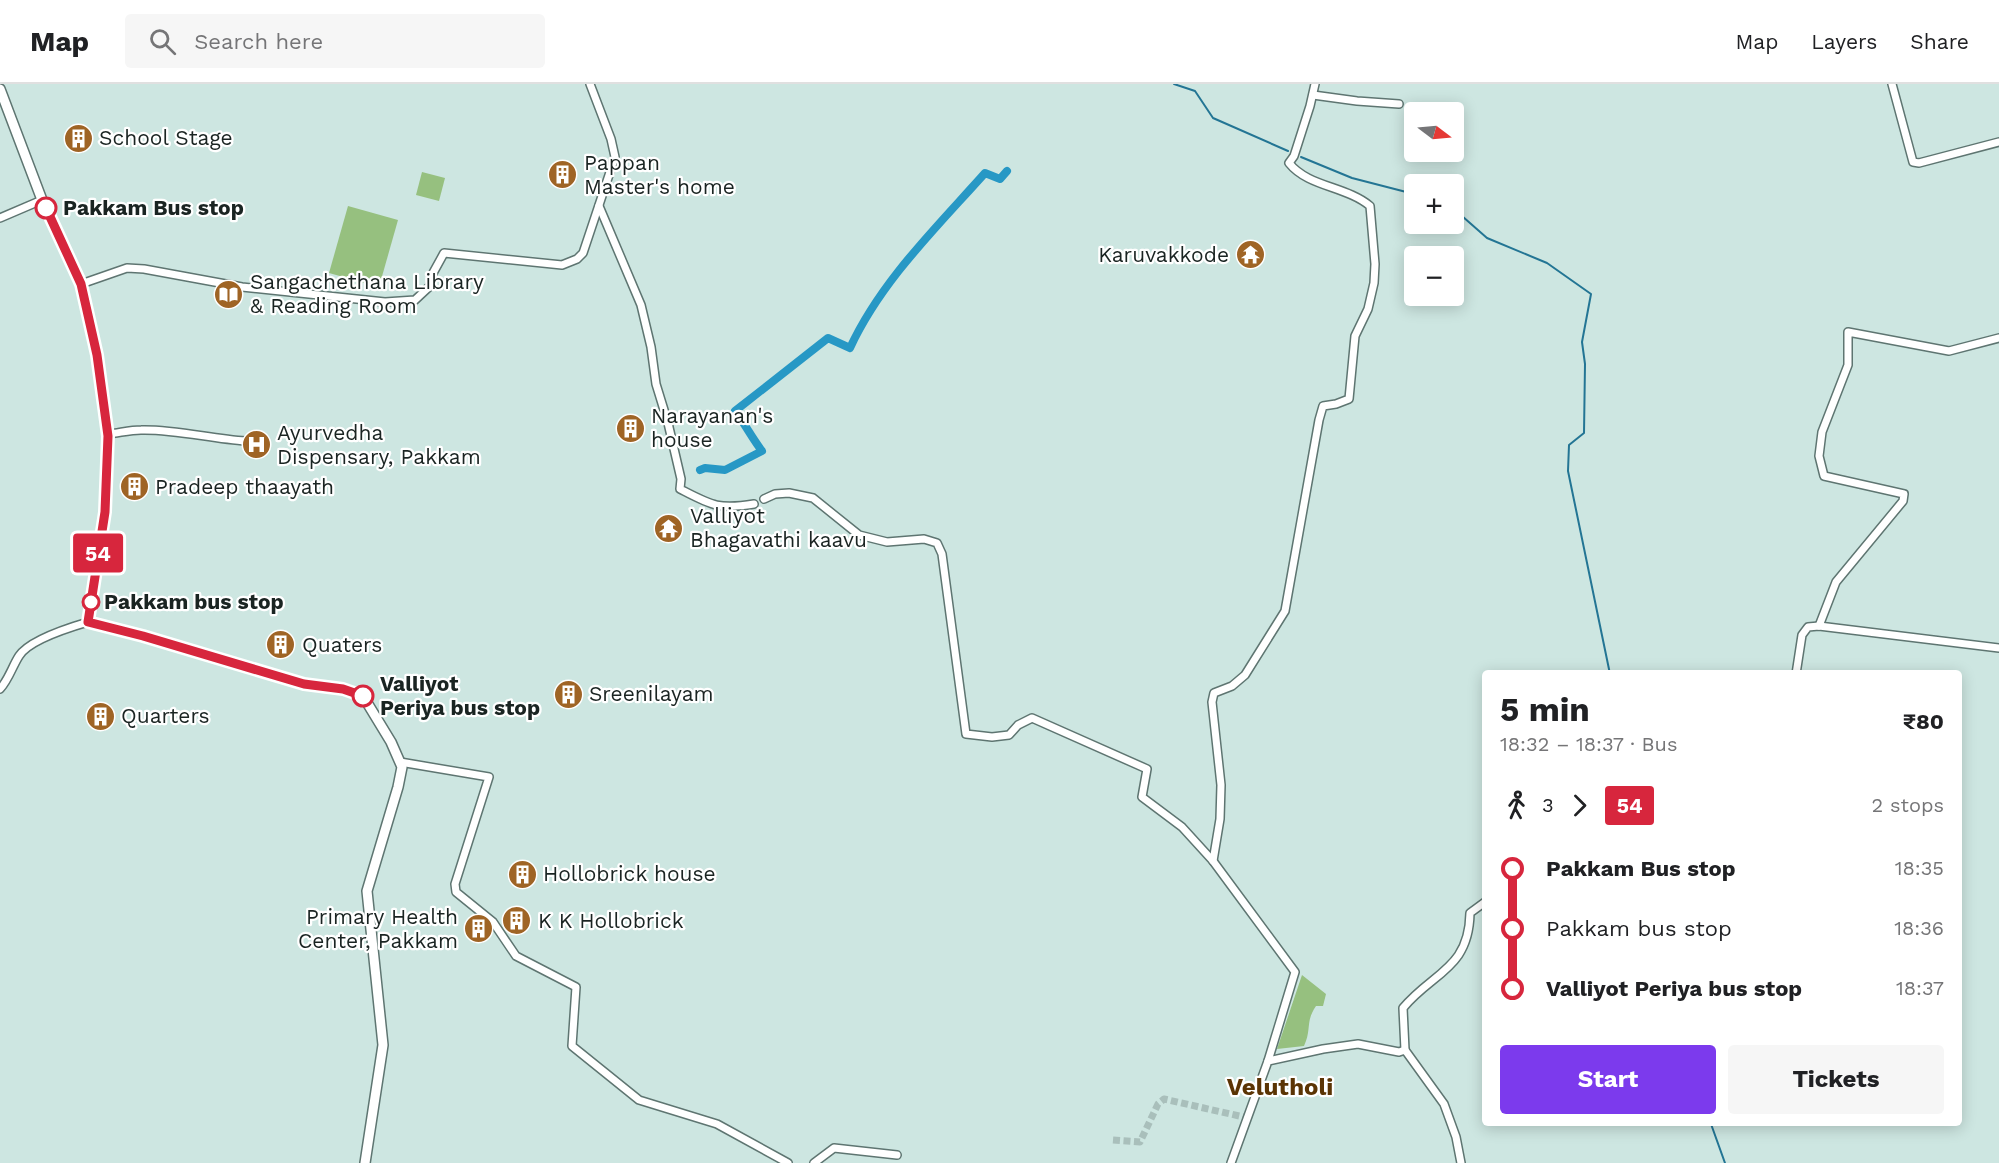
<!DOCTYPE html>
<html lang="en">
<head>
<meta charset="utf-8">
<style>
	:root { --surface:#fff; --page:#f6f6f6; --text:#202124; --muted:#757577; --line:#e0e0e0; --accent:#7c3aed }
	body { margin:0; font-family:"Work Sans",sans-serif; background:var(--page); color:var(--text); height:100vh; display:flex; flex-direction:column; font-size:22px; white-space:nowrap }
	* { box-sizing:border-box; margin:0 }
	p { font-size:20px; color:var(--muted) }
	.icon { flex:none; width:33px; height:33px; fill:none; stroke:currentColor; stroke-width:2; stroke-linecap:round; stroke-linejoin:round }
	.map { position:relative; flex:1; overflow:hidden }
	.side { position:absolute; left:1482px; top:586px; width:480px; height:456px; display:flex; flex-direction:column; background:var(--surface); border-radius:6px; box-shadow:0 3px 15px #0003 }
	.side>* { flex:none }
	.badge { padding:0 12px; border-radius:4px; font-size:21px; line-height:39px }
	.needle { width:39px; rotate:106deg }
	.tools { position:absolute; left:1404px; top:18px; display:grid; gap:12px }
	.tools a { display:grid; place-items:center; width:60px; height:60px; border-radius:6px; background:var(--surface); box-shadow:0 3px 15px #0003; font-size:30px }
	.map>.badge { position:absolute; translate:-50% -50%; box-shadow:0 0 0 3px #fff }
	.legs { display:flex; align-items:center; gap:9px; height:66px; padding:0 18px; font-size:20px }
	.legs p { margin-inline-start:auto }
	.head { display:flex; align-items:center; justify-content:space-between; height:102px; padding:0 18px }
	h1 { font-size:33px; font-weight:700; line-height:45px }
	.action { display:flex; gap:12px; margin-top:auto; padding:12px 18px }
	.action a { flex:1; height:69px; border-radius:6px; background:var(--accent); color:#fff; font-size:24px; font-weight:700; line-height:69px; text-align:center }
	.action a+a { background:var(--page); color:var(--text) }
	ul { padding:0 18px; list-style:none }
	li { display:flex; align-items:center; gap:21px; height:60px; font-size:22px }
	li i { display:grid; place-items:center; width:9px; height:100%; margin:0 8px; background:currentColor }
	li i::after { content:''; width:15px; height:15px; margin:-8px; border:4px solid; border-radius:50%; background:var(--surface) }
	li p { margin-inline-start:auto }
	li:first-child i { background:linear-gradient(#0000 50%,currentColor 0) }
	li:last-child i { background:linear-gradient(currentColor 50%,#0000 0) }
	header { display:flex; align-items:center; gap:36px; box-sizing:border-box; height:84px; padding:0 30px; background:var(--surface); border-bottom:2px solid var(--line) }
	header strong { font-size:28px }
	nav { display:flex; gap:33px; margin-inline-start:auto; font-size:21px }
	.search { width:420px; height:54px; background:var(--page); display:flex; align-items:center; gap:15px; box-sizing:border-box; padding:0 21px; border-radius:6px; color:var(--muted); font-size:22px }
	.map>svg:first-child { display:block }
	.green { fill:#96c07f }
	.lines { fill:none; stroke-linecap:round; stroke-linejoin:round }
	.stream { stroke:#237594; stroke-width:2 }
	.canal { stroke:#2798c5; stroke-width:8 }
	.minor-tunnel { stroke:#a9bfbb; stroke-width:7; stroke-dasharray:7 3.5; stroke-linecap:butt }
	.minor-casing { stroke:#5e7571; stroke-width:10 }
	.secondary-casing { stroke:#5e7571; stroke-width:12 }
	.minor { stroke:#fff; stroke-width:7 }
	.secondary { stroke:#fff; stroke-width:9 }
	.line-1-casing { stroke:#fff; stroke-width:14 }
	.line-1 { stroke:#d7263d; stroke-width:9 }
	.stop-1-dot { fill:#fff; stroke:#d7263d; stroke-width:3 }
	.labels { text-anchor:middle; stroke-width:4.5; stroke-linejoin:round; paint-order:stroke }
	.poi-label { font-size:21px; fill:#1a2422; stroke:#fff; text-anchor:start }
	.stop-label { font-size:21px; font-weight:bold; fill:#1a2422; stroke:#fff; text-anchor:start }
	.quarter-label { font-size:24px; font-weight:bold; fill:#5b3404; stroke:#fff }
</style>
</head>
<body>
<header>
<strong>Map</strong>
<div class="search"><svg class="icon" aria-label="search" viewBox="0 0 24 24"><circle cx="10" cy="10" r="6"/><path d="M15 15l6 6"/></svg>Search here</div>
<nav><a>Map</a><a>Layers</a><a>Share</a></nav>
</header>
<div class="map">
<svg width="1999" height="1079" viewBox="0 0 1999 1079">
	<rect width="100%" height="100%" fill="#cde6e1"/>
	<g class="green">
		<path d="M422 88 445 94 439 117 416 111Z"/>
		<path d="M348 122 398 136 379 203 329 189Z"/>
		<path d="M1302 891 1326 910 1323 922H1316C1305 938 1312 945 1304 962L1277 965Z"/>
	</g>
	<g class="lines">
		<g class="stream">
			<path d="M1174 0 1195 7 1213 34 1288 67"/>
			<path d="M1301 73 1352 94 1414 110"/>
			<path d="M1454 125 1487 154 1547 179 1591 210 1582 258 1585 280 1584 349 1569 361 1568 387 1610 590"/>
			<path d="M1711 1040 1725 1079"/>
		</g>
		<path class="canal" d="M700 386 705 384 725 386 762 367C752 354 745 340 735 327L828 254 850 264C881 197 936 144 985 89L1000 95 1007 87"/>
		<path class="minor-tunnel" d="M1113 1056 1140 1058 1158 1020 1164 1015 1248 1034"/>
		<defs>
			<g id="minor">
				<path d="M1892 0 1913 78 1919 79 1999 58"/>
				<path d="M1313 11 1357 17 1399 20"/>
				<path d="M599 122 641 221 651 263 656 300 668 339 681 395 680 405C711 421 718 426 754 420"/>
				<path d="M0 134 42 116"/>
				<path d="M81 200 127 184 144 185 242 203 385 218 415 216 430 202 433 189 444 169 562 181 577 175 583 169 615 73 611 55 590 0"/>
				<path d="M108 350C119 349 130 346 141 346 176 345 211 355 246 357"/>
				<path d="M764 415 775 410 789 409 813 414 859 451 887 458 924 455 937 459 942 470 966 650 992 653 1009 651 1018 641 1032 634 1147 685 1142 713 1182 743 1213 777 1295 888 1268 977"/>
				<path d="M1819 542 1836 498 1903 417 1904 410 1824 392 1819 372 1822 348 1848 281V248L1949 267 1999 254"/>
				<path d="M1796 590 1802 551 1808 543 1819 542 1999 564"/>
				<path d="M0 605C9 595 12 583 19 572 29 556 71 543 88 538"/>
				<path d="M400 678 489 693 455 800 456 808 493 838 516 872 576 903 572 962 639 1016 717 1040 788 1079"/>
				<path d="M1213 777 1220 735 1221 701 1212 618 1214 609 1232 602 1245 591 1285 527 1319 336 1323 322 1336 320 1349 315 1355 252 1368 225 1374 199 1375 180 1370 122C1346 102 1308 103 1289 79L1294 72 1310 22 1315 0"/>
				<path d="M1405 966 1403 924C1433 888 1469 885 1470 829L1485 818"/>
				<path d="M814 1079 834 1064 897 1071"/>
				<path d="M1231 1079 1268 977 1323 965 1358 960 1399 968 1405 966 1444 1020 1456 1053 1461 1079"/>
			</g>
			<path id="secondary" d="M0 5 42 116 81 200 97 271 108 352 105 428 88 538 143 552 304 600 343 605 363 612 391 658 402 683 398 703 367 807 383 961 365 1079"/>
		</defs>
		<use href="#minor" class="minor-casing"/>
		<use href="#secondary" class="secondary-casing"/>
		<use href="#minor" class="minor"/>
		<use href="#secondary" class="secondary"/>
	</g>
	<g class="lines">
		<defs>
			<path id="line-1" d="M46 124 81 200 97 271 108 352 105 428 88 538 143 552 304 600 343 605 363 612"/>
		</defs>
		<use href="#line-1" class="line-1-casing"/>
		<use href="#line-1" class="line-1"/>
	</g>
	<defs>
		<symbol id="building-disc" viewBox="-11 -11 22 22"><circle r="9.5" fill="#9f6425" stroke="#fff"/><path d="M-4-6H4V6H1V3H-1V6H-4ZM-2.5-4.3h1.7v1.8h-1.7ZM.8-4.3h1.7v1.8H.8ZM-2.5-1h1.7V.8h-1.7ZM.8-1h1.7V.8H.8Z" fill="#fff"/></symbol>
		<symbol id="temple-disc" viewBox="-11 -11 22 22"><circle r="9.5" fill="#9f6425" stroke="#fff"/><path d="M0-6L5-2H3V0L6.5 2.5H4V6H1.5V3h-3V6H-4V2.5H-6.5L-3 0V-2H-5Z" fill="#fff"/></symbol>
		<symbol id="library-disc" viewBox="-11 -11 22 22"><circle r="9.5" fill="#9f6425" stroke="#fff"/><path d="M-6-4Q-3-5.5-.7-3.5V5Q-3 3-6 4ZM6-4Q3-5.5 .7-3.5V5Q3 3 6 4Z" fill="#fff"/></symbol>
		<symbol id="hospital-disc" viewBox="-11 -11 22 22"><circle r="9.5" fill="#9f6425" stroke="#fff"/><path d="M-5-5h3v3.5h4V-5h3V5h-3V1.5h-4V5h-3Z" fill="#fff"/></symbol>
	</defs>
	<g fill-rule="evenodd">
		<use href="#building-disc" x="62" y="38" width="33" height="33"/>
		<use href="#building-disc" x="546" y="74" width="33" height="33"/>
		<use href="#temple-disc" x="1234" y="154" width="33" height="33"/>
		<use href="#library-disc" x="212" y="194" width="33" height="33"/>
		<use href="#building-disc" x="614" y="328" width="33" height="33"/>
		<use href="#hospital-disc" x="240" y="344" width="33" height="33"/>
		<use href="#building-disc" x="118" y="386" width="33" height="33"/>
		<use href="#temple-disc" x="652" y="428" width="33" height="33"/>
		<use href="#building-disc" x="264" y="544" width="33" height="33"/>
		<use href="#building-disc" x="552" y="594" width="33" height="33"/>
		<use href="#building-disc" x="84" y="616" width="33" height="33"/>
		<use href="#building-disc" x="506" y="774" width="33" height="33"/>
		<use href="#building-disc" x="500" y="820" width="33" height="33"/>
		<use href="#building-disc" x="462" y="828" width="33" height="33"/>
	</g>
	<g class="stop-1-dot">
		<circle cx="46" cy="124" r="10"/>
		<circle cx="91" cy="518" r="8"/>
		<circle cx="363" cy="612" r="10"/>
	</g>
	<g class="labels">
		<g class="poi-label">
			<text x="99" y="61">School Stage</text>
			<text x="584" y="86">Pappan<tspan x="584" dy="24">Master's home</tspan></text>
			<text x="1229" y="178" text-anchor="end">Karuvakkode</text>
			<text x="250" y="205">Sangachethana Library<tspan x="250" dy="24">&amp; Reading Room</tspan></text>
			<text x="651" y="339">Narayanan's<tspan x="651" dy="24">house</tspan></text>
			<text x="277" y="356">Ayurvedha<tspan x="277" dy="24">Dispensary, Pakkam</tspan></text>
			<text x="155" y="410">Pradeep thaayath</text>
			<text x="690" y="439">Valliyot<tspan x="690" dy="24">Bhagavathi kaavu</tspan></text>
			<text x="302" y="568">Quaters</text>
			<text x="589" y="617">Sreenilayam</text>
			<text x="121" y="639">Quarters</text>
			<text x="543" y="797">Hollobrick house</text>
			<text x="458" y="840" text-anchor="end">Primary Health<tspan x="458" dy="24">Center, Pakkam</tspan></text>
			<text x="538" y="844">K K Hollobrick</text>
		</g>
		<g class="stop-label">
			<text x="63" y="131">Pakkam Bus stop</text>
			<text x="104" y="525">Pakkam bus stop</text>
			<text x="380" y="607">Valliyot<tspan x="380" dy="24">Periya bus stop</tspan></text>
		</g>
		<g class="quarter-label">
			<text x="1280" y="1011">Velutholi</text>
		</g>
	</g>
</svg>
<div class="tools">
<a><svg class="needle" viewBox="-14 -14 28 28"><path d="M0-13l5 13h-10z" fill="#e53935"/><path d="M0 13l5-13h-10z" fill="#757577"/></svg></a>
<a>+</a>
<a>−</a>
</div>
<b class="badge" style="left:98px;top:469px;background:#d7263d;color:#fff">54</b>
<section class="side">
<div class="head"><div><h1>5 min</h1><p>18:32 – 18:37 · Bus</p></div><b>₹80</b></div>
<div class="legs"><svg class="icon" aria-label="walk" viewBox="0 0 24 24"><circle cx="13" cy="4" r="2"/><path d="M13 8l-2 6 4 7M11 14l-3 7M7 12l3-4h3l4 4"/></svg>3<svg class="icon" aria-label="forward" viewBox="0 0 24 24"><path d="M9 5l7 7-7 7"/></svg><b class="badge" style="background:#d7263d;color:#fff">54</b><p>2 stops</p></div>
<ul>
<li><i style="color:#d7263d"></i><b>Pakkam Bus stop</b><p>18:35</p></li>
<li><i style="color:#d7263d"></i><span>Pakkam bus stop</span><p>18:36</p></li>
<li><i style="color:#d7263d"></i><b>Valliyot Periya bus stop</b><p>18:37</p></li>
</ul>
<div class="action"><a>Start</a><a>Tickets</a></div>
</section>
</div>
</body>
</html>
